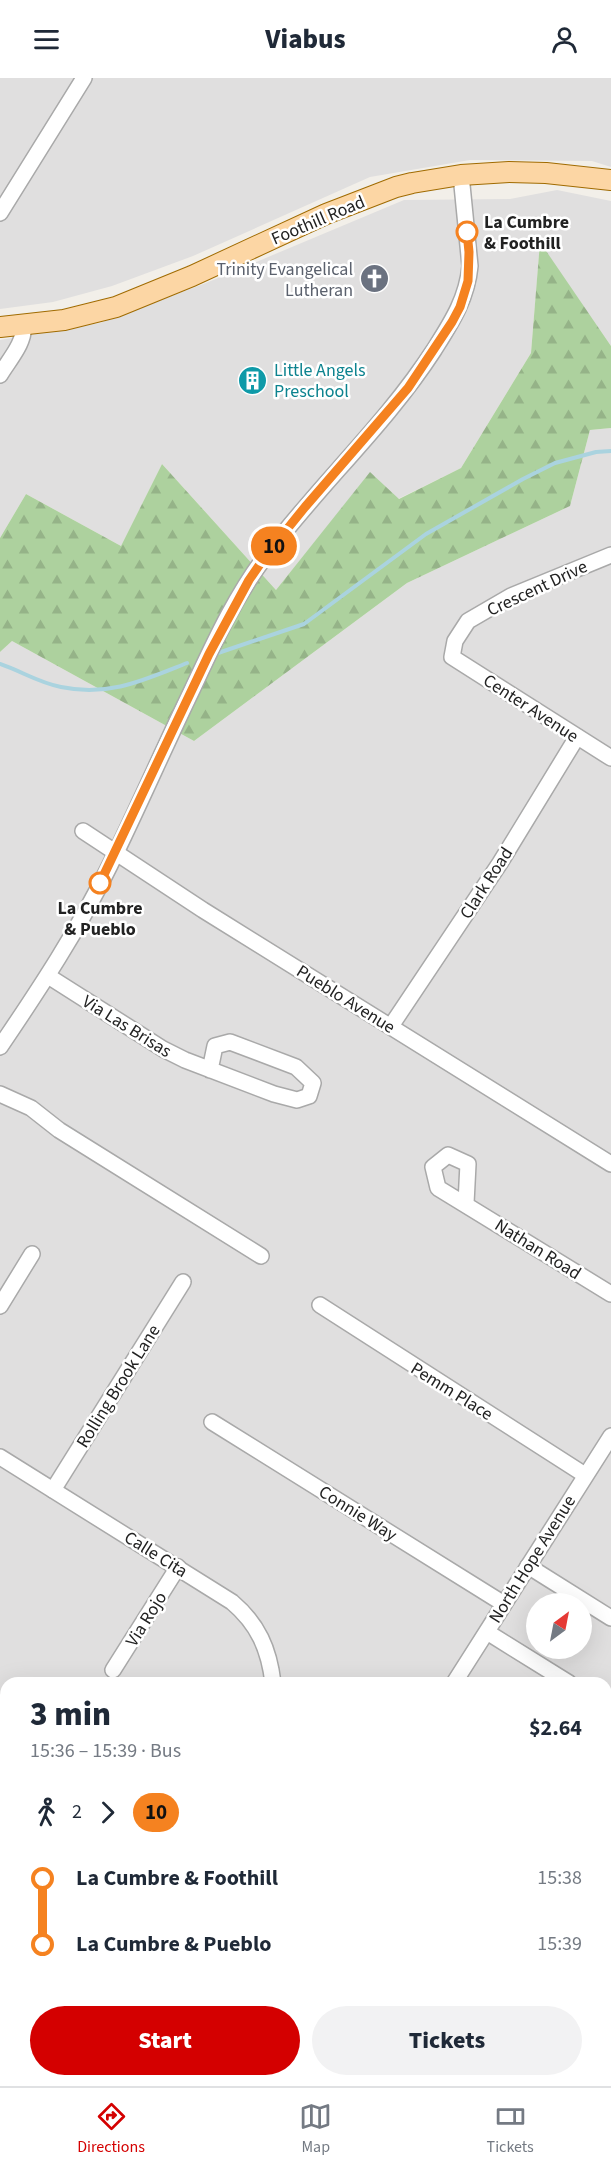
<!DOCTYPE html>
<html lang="en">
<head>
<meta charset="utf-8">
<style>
	:root { --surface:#fff; --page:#f2f2f3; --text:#1f2937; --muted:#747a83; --line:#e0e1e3; --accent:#d40000 }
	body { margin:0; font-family:"Source Sans 3",sans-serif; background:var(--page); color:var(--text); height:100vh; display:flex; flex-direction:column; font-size:22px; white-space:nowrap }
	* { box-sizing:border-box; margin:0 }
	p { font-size:20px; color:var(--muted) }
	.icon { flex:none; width:33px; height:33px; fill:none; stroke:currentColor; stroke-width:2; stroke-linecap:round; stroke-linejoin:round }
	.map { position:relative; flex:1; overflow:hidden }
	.drawer { position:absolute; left:0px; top:1599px; width:612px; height:410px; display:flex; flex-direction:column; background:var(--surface); border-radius:18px 18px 0 0; box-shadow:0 6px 24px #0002 }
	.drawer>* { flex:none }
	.badge { padding:0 12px; border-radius:20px; font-size:21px; line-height:39px }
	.needle { width:39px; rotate:32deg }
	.buttons { position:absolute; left:526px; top:1515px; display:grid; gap:12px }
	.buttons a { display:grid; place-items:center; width:66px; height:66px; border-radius:50%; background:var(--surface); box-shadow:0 6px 24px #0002; font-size:30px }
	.map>.badge { position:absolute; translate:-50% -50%; box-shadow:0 0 0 3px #fff }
	.legs { display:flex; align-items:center; gap:9px; height:66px; padding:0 30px; font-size:20px }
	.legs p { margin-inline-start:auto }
	.summary { display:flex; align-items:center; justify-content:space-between; height:102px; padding:0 30px }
	h1 { font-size:33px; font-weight:800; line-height:45px }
	.primary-button { display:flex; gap:12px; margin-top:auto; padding:12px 30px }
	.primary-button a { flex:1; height:69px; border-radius:36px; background:var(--accent); color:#fff; font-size:24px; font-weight:800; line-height:69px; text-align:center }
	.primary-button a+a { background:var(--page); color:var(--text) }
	ul { padding:0 30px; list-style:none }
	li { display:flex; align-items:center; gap:21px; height:66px; font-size:22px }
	li i { display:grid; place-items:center; width:9px; height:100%; margin:0 8px; background:currentColor }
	li i::after { content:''; width:15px; height:15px; margin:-8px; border:4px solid; border-radius:50%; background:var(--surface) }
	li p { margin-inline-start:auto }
	li:first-child i { background:linear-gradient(#0000 50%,currentColor 0) }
	li:last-child i { background:linear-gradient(currentColor 50%,#0000 0) }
	header { display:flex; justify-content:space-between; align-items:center; height:78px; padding:0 30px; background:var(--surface); font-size:27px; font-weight:800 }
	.dock { display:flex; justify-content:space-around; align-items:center; height:84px; border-top:2px solid var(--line); background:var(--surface); font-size:16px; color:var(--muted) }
	.dock a { display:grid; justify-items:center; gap:3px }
	.dock .current { color:var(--accent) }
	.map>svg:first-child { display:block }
	.residential { fill:#e0dfdf; fill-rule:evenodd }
	.forest { fill:url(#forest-firs) }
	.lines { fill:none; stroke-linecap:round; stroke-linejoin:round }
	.stream { stroke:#aad3df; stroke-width:4 }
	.minor-casing { stroke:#a9a9a9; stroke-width:18 }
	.major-casing { stroke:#a06b00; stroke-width:22 }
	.minor { stroke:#fff; stroke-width:15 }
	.major { stroke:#fcd6a4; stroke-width:20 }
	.line-1-casing { stroke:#fff; stroke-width:14 }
	.line-1 { stroke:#f58220; stroke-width:9 }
	.stop-1-dot { fill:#fff; stroke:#f58220; stroke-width:3 }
	.labels { text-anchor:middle; stroke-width:5; stroke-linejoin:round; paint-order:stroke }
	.street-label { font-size:18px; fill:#222; stroke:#fff }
	.stop-label { font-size:18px; font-weight:bold; fill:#222; stroke:#fff; text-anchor:start }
	.worship-label { font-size:18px; fill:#5b616d; stroke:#fff; text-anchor:end }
	.culture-label { font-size:18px; fill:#0d838f; stroke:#fff; text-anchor:start }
</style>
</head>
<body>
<header><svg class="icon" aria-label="menu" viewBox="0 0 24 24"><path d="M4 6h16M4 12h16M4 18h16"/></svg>Viabus<svg class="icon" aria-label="person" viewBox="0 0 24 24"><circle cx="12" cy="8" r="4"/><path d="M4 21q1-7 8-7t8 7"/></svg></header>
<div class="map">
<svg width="611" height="2008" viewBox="0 0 611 2008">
	<defs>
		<pattern id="forest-firs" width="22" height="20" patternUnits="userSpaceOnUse" patternTransform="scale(1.5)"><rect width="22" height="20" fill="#add19e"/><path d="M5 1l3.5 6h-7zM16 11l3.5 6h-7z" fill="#95b388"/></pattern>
	</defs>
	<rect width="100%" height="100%" fill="#f2efe9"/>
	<g class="residential">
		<path d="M0 0H611V89L592 83 470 82 370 99 193 178 112 208 53 224 0 231Z"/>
		<path d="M557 112 611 123V268L540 165 531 275 461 390 398 421 370 395 276 512 162 386 121 468 26 416 0 460V262L100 245 206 205 404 122 510 121Z"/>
		<path d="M611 350V2008H0V574L12 563 194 663 407 505 570 428 590 352ZM537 1526H582V1570H537ZM6 1605H606V2002H6Z"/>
	</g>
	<path class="forest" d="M540 164 611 268V350L590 352 570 428 407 505 194 663 12 563 0 574V460L26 416 121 468 162 386 276 512 370 394 399 421 461 390 531 275Z"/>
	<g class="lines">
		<g class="stream">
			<path d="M218 575 304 546 426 456 523 401 555 385 596 374 611 373"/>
			<path d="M0 586C21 593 39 605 61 609 109 619 144 602 187 585"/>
		</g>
		<defs>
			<g id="minor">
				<path d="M0 135 84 0"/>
				<path d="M0 297C8 283 26 264 23 247"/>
				<path d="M611 477 511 518 468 543 455 563 452 579 611 680"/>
				<path d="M83 753 203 832 611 1086"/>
				<path d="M48 898 163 971 185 982 274 1016 297 1022 309 1018 313 1005 296 989 230 964 215 968 210 992"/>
				<path d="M391 948 500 785 577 659"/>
				<path d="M0 969C40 910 79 851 110 787 138 730 164 670 192 612 214 565 236 516 268 475 321 405 386 346 434 272 451 245 467 221 470 188L461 97"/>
				<path d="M0 1016 31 1030 59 1052 261 1178"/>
				<path d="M466 1125 468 1086 448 1077 433 1089 438 1110 611 1216"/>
				<path d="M320 1227 585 1397"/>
				<path d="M0 1228 32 1176"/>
				<path d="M212 1344 504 1526"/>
				<path d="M0 1379 232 1524C258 1546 269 1571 273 1605"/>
				<path d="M53 1412 183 1204"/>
				<path d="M528 1488 611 1540"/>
				<path d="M487 1554 569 1605"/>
				<path d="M113 1592 178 1489"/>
				<path d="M454 1605 611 1358"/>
				<path d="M606 1628 611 1631"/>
				<path d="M0 1696 6 1699"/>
				<path d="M0 1806H6"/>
				<path d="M564 2002 573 2008"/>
				<path d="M197 2008 200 2002"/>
			</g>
			<path id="major" d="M0 249 64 242 116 229 192 198 326 136 396 109 412 105 461 97 509 94 546 95 611 102"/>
		</defs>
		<use href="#minor" class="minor-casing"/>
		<use href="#major" class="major-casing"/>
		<use href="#minor" class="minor"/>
		<use href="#major" class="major"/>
	</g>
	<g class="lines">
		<defs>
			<path id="line-1" d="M100 805 209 576 249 502 267 476 305 429 408 310 452 244 460 229 468 203 469 174 467 154"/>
		</defs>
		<use href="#line-1" class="line-1-casing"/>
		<use href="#line-1" class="line-1"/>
	</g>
	<defs>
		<symbol id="church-disc" viewBox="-11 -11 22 22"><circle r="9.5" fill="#6b7280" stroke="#fff"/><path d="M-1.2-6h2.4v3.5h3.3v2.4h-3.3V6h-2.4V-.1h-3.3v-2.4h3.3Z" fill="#fff"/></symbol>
		<symbol id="building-disc" viewBox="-11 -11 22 22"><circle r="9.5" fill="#0f9aa8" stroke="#fff"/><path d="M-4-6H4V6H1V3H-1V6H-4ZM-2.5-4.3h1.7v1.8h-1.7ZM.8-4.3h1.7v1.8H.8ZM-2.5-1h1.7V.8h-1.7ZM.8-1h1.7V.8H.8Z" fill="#fff"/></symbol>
	</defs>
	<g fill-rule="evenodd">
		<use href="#church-disc" x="358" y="184" width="33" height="33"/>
		<use href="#building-disc" x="236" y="286" width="33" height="33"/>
	</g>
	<g class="stop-1-dot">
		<circle cx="467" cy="154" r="10"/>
		<circle cx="100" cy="805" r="10"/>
	</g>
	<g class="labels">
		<g class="street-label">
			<text transform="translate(318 142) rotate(-23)" y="6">Foothill Road</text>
			<text transform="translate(537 510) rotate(-25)" y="6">Crescent Drive</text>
			<text transform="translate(531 630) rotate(33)" y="6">Center Avenue</text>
			<text transform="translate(486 805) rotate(-57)" y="6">Clark Road</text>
			<text transform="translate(346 921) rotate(32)" y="6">Pueblo Avenue</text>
			<text transform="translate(127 948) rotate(32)" y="6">Via Las Brisas</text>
			<text transform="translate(538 1171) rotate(32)" y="6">Nathan Road</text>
			<text transform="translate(118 1308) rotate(-58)" y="6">Rolling Brook Lane</text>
			<text transform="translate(452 1313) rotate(32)" y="6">Pemm Place</text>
			<text transform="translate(358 1435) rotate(32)" y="6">Connie Way</text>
			<text transform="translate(156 1476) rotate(32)" y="6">Calle Cita</text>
			<text transform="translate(532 1481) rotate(-58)" y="6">North Hope Avenue</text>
			<text transform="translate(146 1541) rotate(-58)" y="6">Via Rojo</text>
		</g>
		<g class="stop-label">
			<text x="484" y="150">La Cumbre<tspan x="484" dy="21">&amp; Foothill</tspan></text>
			<text x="100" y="836" text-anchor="middle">La Cumbre<tspan x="100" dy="21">&amp; Pueblo</tspan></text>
		</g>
		<g class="worship-label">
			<text x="353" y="197">Trinity Evangelical<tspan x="353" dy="21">Lutheran</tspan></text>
		</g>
		<g class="culture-label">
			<text x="274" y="298">Little Angels<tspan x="274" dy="21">Preschool</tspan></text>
		</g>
	</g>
</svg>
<div class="buttons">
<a><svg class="needle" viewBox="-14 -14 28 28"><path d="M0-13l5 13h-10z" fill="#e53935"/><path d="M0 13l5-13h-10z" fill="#747a83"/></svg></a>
</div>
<b class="badge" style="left:274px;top:468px;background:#f58220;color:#111">10</b>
<section class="drawer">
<div class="summary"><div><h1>3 min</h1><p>15:36 – 15:39 · Bus</p></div><b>$2.64</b></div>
<div class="legs"><svg class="icon" aria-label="walk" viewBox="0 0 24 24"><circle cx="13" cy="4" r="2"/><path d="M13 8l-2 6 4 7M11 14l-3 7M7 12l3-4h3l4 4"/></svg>2<svg class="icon" aria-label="forward" viewBox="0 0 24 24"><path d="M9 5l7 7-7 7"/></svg><b class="badge" style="background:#f58220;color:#111">10</b></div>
<ul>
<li><i style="color:#f58220"></i><b>La Cumbre &amp; Foothill</b><p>15:38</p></li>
<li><i style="color:#f58220"></i><b>La Cumbre &amp; Pueblo</b><p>15:39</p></li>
</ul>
<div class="primary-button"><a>Start</a><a>Tickets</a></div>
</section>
</div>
<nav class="dock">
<a class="current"><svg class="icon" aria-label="directions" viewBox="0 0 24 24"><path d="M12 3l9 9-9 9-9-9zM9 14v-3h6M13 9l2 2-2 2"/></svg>Directions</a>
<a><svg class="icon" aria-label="map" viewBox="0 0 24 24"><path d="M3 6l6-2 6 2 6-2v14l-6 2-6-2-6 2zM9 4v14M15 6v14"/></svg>Map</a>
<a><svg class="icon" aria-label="tickets" viewBox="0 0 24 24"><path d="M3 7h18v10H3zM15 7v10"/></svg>Tickets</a>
</nav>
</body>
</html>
